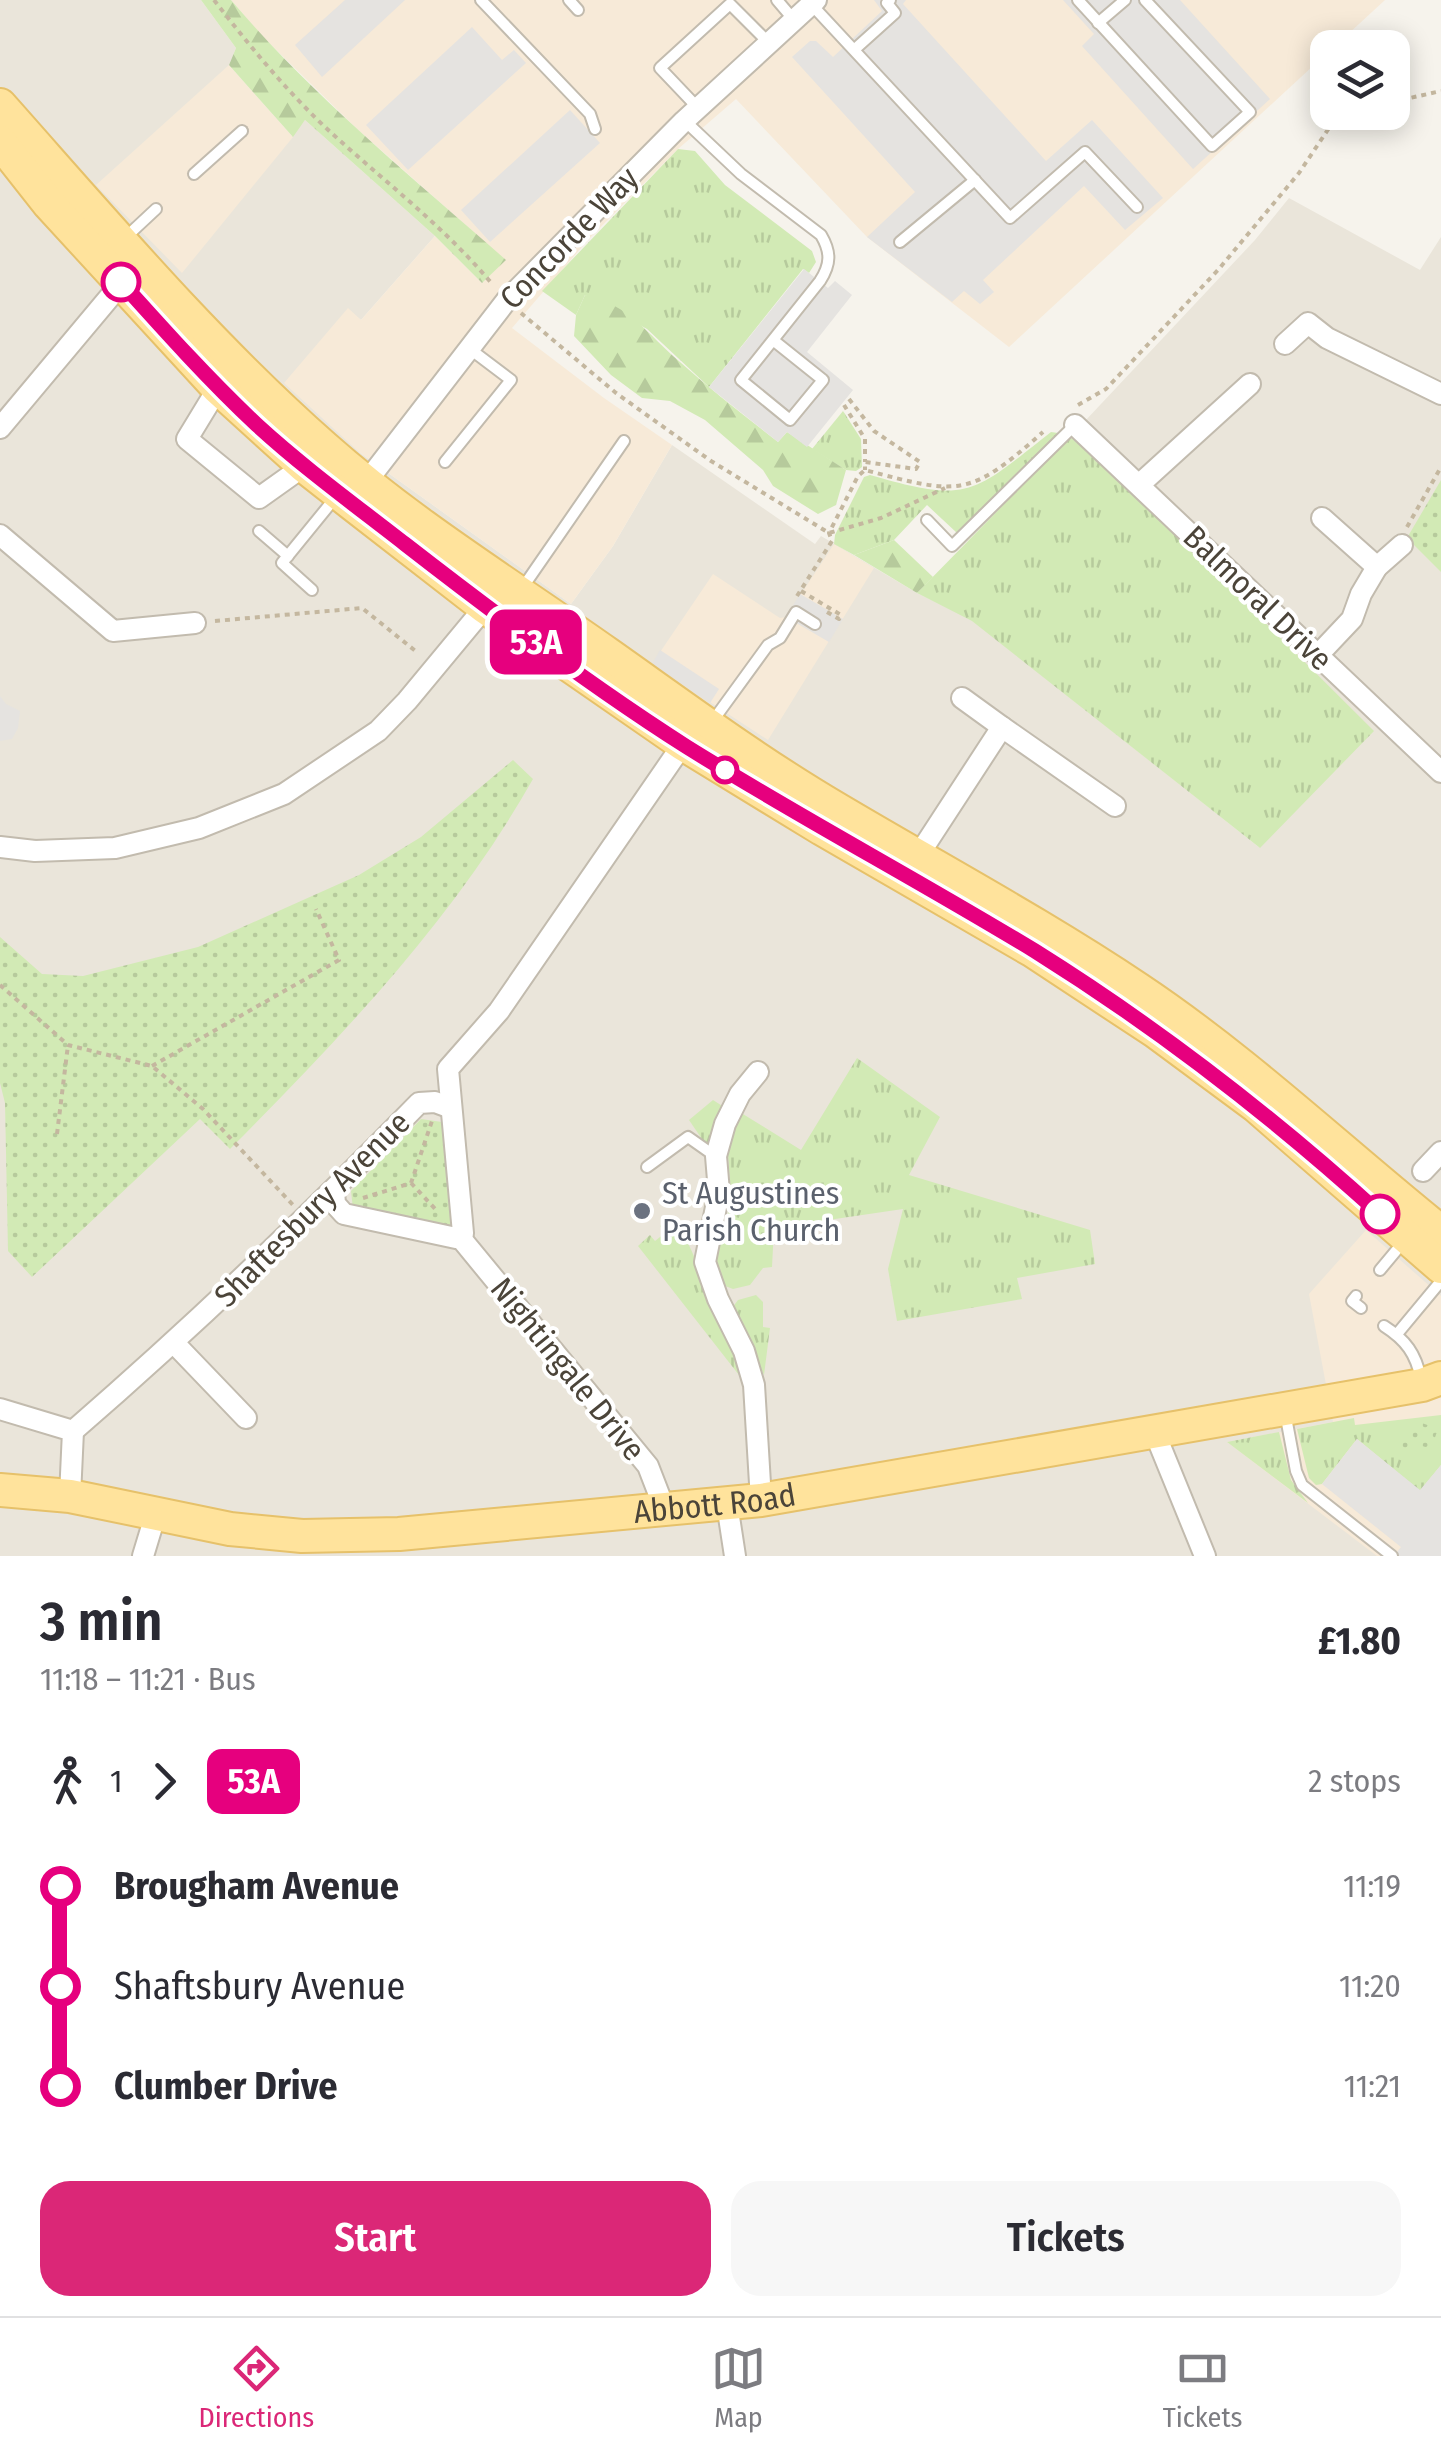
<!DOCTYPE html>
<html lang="en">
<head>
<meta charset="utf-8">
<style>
	:root { --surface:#fff; --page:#f7f7f7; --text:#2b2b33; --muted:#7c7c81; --line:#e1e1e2; --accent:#db2777 }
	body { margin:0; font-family:"Fira Sans Condensed",sans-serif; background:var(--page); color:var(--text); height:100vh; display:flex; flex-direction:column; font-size:38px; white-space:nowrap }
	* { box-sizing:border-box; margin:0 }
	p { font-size:32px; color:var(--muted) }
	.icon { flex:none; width:55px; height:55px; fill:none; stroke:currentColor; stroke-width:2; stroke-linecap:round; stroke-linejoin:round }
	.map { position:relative; height:1556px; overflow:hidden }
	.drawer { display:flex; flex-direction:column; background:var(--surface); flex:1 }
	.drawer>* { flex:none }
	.badge { padding:0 20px; border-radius:15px; font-size:35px; line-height:65px }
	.controls { position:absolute; left:1310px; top:30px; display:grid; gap:20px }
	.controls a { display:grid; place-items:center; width:100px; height:100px; border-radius:20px; background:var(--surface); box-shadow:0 5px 25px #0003; font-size:50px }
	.map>.badge { position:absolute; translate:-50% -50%; box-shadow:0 0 0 5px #fff }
	.legs { display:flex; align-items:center; gap:15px; height:110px; padding:0 40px; font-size:32px }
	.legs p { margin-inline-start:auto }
	.overview { display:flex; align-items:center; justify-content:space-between; height:170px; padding:0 40px }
	h1 { font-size:55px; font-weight:600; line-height:75px }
	.primary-button { display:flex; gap:20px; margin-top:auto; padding:20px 40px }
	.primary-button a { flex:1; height:115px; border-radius:30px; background:var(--accent); color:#fff; font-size:40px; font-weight:600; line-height:115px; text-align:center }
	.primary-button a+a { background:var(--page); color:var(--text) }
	ul { padding:0 40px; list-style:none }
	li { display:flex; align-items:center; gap:35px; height:100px; font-size:38px }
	li i { display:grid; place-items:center; width:15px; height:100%; margin:0 12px; background:currentColor }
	li i::after { content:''; width:25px; height:25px; margin:-12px; border:8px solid; border-radius:50%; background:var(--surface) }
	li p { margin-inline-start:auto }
	li:first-child i { background:linear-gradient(#0000 50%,currentColor 0) }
	li:last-child i { background:linear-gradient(currentColor 50%,#0000 0) }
	.tab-bar { display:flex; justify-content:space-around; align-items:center; height:140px; border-top:2px solid var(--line); background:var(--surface); font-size:28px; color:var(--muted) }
	.tab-bar a { display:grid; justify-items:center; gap:5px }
	.tab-bar .current { color:var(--accent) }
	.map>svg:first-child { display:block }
	.residential { fill:#eae5da }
	.commercial { fill:#f7ead8 }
	.grass { fill:url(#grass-tufts) }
	.forest { fill:url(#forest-firs) }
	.park { fill:url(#park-dots) }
	.parking { fill:#e5e3e0 }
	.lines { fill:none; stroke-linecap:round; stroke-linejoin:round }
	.lane-casing { stroke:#c2bbae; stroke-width:14 }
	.street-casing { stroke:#c2bbae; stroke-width:24 }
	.primary-casing { stroke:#e6c16a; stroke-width:36 }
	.path { stroke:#c4b79f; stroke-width:4; stroke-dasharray:5 5; stroke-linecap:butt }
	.lane { stroke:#fff; stroke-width:10 }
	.street { stroke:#fff; stroke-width:20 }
	.primary { stroke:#ffe39c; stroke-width:32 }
	.line-1-casing { stroke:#fff; stroke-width:22 }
	.line-1 { stroke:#e6007e; stroke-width:15 }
	.stop-1-dot { fill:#fff; stroke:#e6007e; stroke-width:5 }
	.worship-dot { fill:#6b7280; stroke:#fff; stroke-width:4 }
	.labels { text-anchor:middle; stroke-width:8; stroke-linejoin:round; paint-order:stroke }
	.street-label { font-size:32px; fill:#4b4439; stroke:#fff }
	.worship-label { font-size:32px; fill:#5b616d; stroke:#fff; text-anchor:start }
</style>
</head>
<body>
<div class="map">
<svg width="1441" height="1556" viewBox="0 0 1441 1556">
	<defs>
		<pattern id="grass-tufts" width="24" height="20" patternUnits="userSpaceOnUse" patternTransform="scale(2.5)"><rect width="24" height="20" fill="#d2eab5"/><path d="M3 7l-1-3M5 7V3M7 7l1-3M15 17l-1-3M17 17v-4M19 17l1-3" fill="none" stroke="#b6ca9c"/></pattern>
		<pattern id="forest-firs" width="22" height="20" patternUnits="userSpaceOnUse" patternTransform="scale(2.5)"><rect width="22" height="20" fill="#d2eab5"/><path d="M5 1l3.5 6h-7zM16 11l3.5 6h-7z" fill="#b6ca9c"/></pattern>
		<pattern id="park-dots" width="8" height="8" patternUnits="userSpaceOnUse" patternTransform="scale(2.5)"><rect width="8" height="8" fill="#d2eab5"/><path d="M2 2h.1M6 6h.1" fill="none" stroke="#b6ca9c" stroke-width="1.8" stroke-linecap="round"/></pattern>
	</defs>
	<rect width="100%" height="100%" fill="#f6f3ec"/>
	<path class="residential" d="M0 0H201L236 48 229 65 182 272 305 120 435 236 361 320 347 309 359 452 571 604 613 546 672 445 815 544 821 536 917 593 972 620 1260 848 1125 483 1070 437 1255 240 1289 198 1420 270 1441 237V1556H0Z"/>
	<g class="commercial">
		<path d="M231 0H1385L1334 47 1328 48 1327 53 1009 347 867 237 736 99 678 149 588 240 512 328 604 398 672 445 613 546 571 604 359 452 284 383 348 308 361 320 435 236 482 283 505 260 356 128 259 33Z"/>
		<path d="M229 65 293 137 182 273 96 185Z"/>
		<path d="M834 544 874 568 768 740 652 664 713 574 780 618 786 617Z"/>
		<path d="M1366 1230 1441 1296V1556H1377L1227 1442 1333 1422 1309 1294Z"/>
	</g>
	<g class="grass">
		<path d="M678 149 695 151 725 185 812 251 816 262 809 273 803 269 709 387 647 329 585 295 576 315 542 291Z"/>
		<path d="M843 411 861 439 862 467 856 471 846 470 812 449Z"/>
		<path d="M1051 432 1058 433 957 533 927 505 894 540 854 555 834 544 835 535 864 477 870 475C970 504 972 494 1051 432Z"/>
		<path d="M1070 437 1125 483 1374 731 1260 848 972 621 917 593Z"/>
		<path d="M857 1058 940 1117 909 1175 1090 1230 1095 1264 1017 1278 1022 1299 897 1321 888 1269 903 1209 774 1228 772 1267 763 1268 750 1285 733 1289 720 1284 714 1261 729 1210 731 1193 727 1144 738 1111 801 1150Z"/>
		<path d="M713 1100 727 1109 710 1145H706L689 1120Z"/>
		<path d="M670 1218C692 1240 697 1268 710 1296 724 1325 737 1353 746 1384L638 1246 650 1235 655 1241 665 1233 660 1226Z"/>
		<path d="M756 1295 763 1302V1327L770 1328 764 1375 732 1308 738 1300Z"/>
		<path d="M1441 1415V1465L1420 1491 1357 1439 1322 1484 1316 1485 1309 1478 1297 1429 1354 1418 1355 1425Z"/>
		<path d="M1279 1432 1291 1480 1308 1503 1227 1442Z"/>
	</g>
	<g class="forest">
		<path d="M201 0H231C312 96 412 177 506 260L482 283 435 236 305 120 293 137 229 65 236 48Z"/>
		<path d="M585 295C630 305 647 334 680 362 711 390 745 416 778 442L787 432 846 470 836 505 818 514 773 486 763 470 705 420 670 401 642 398 611 375 574 336 576 315Z"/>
		<path d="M894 540 933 577 917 593 854 555Z"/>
	</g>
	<g class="park">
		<path d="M1441 480V572L1407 538Z"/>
		<path d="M513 760 533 779C454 919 342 1036 230 1149L200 1119 32 1277 8 1251 5 1103 0 1083V937L42 974 83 976 198 947 359 875 421 837Z"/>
		<path d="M421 1119 442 1122 453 1225 447 1231 353 1209 351 1191Z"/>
		<path d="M1414 1420 1438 1429 1433 1443 1426 1447 1416 1445 1406 1451 1398 1448 1396 1443Z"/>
	</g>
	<g class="parking">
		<path d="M345 0H405L322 77 295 45Z"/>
		<path d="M874 0H906L903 4 1046 161 1092 120 1163 198 1125 230 1084 186 983 280 994 292 980 304 964 291 952 302 867 237 915 192 792 57 810 41H816L833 57 882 11Z"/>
		<path d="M1063 0H1180L1270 99 1193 169 1082 46 1094 34Z"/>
		<path d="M472 27 502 60 514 50 526 63 408 170 366 125Z"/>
		<path d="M570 110 600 143 490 242 461 210Z"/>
		<path d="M804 269 828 288 835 281 852 295 807 352 853 390 807 447 787 432 778 442 709 387Z"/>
		<path d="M800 594 843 619 829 642 786 617Z"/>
		<path d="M660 650 719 689 710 703 652 664Z"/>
		<path d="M0 696 6 704 20 711 18 728 12 739 0 741Z"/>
		<path d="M1357 1439 1420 1490 1441 1465V1556H1394L1401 1547 1322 1484Z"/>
	</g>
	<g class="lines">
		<defs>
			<g id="lane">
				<path d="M481 0 590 114 595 129"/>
				<path d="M569 0 578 10"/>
				<path d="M777 0 794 20"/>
				<path d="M1078 0 1212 146 1250 112 1145 0"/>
				<path d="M811 4 1010 218 1085 152 1137 207"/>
				<path d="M1098 23 1125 0"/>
				<path d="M855 49 895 13 887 3 890 0"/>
				<path d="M698 108 660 68 730 4 769 43"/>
				<path d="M685 121 741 174 821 235C831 252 831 264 820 281L741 380 790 420 823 380 773 340"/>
				<path d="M194 174 242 131"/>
				<path d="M126 237 156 209"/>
				<path d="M900 242 975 180"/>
				<path d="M445 462 511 380 470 349"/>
				<path d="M927 520 952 546 1075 425"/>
				<path d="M259 531 288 556"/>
				<path d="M312 590 282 563 335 498"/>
				<path d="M521 590 624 441"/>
				<path d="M712 722 768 645 780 638 796 612 815 624"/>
				<path d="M647 1167 688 1137 715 1156"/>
				<path d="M1380 1270 1405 1240"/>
				<path d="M1356 1296 1352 1301 1361 1308"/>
				<path d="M1384 1326C1406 1340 1416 1354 1421 1379"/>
				<path d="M1397 1334 1441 1281"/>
				<path d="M1285 1412 1296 1471 1302 1485 1392 1556"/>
			</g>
			<g id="street">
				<path d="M1285 344 1308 323 1327 338 1441 394"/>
				<path d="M218 388 187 439 259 498 304 466"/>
				<path d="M1075 425 1441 772"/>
				<path d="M0 428 129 274"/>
				<path d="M1140 484 1250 384"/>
				<path d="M361 489 506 301 684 121 816 0"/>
				<path d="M1322 518 1377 567"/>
				<path d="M0 535 113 631 195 623"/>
				<path d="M1318 655 1352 619 1361 594 1377 567 1402 545"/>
				<path d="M1002 727 1115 806"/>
				<path d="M0 847 35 851 115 848 199 828 284 794 378 731 407 701 490 601"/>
				<path d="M914 862 1002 727 962 698"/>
				<path d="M758 1072 740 1094 725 1124 716 1156 719 1192 705 1262 718 1299 744 1351 754 1385 761 1500"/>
				<path d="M1423 1171 1441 1152"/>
				<path d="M334 1190 335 1204 344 1214 456 1238 463 1233 448 1069 499 1011 683 744 690 740"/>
				<path d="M459 1236 648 1466 665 1510"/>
				<path d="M174 1343 246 1418"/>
				<path d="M0 1409 73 1431 70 1496"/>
				<path d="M73 1431C194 1326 308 1217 419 1103L435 1102 451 1108"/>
				<path d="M1154 1431 1205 1556"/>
				<path d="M727 1504 735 1556"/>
				<path d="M143 1556 156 1513"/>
			</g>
			<g id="primary">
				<path d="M0 105C104 222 207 344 324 447 412 525 512 586 608 654 683 707 757 762 837 809 938 869 1041 924 1138 989 1246 1061 1340 1151 1441 1232"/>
				<path d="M0 142 49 204 218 388 304 466 351 503 485 607 683 744 822 829 1033 951 1156 1032 1256 1106 1441 1267"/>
				<path id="s1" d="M0 1490 70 1496 230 1529 302 1536 399 1534 761 1500 1422 1385 1441 1378"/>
			</g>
		</defs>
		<use href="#lane" class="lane-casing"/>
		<use href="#street" class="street-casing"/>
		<use href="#primary" class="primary-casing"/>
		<g class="path">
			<path d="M214 0C249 45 284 88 325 127 381 179 444 226 493 285"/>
			<path d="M1392 102 1441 91"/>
			<path d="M521 313 616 393 711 461 829 533 881 518 945 488"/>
			<path d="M849 399 874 431 920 462 916 469 865 462V470"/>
			<path d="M844 405 865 439V462"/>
			<path d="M1078 405 1106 389 1218 270 1299 173 1333 122 1347 112"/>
			<path d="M1407 527 1441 467"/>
			<path d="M801 591 841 615 839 619 827 612"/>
			<path d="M797 596 832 541 829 533 858 476 865 470C959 495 969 498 1043 432"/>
			<path d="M215 621 362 608 418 653"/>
			<path d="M0 985 68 1045 152 1066 203 1109 293 1205"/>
			<path d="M152 1066 339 960 316 909"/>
			<path d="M57 1134 68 1045"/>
			<path d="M411 1183 438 1212"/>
			<path d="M363 1198 411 1183 432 1121"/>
		</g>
		<use href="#lane" class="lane"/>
		<use href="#street" class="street"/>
		<use href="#primary" class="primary"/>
	</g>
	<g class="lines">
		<defs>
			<path id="line-1" d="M121 282C165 331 209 380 257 425 304 468 355 505 405 544 495 614 591 686 687 747 801 818 920 881 1035 951 1158 1028 1272 1116 1380 1214"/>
		</defs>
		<use href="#line-1" class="line-1-casing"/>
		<use href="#line-1" class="line-1"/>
	</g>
	<g class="stop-1-dot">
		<circle cx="121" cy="282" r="18"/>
		<circle cx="725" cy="770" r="12"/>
		<circle cx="1380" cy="1214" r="18"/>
	</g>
	<circle class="worship-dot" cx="642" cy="1211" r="10"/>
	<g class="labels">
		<g class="street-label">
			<text transform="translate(569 238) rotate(-46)" y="11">Concorde Way</text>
			<text transform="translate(1258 598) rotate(44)" y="11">Balmoral Drive</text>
			<text transform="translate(312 1209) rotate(-45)" y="11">Shaftesbury Avenue</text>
			<text transform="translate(568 1369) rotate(51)" y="11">Nightingale Drive</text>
			<text dy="11" stroke="none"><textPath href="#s1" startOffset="720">Abbott Road</textPath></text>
		</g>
		<g class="worship-label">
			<text x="662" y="1204">St Augustines<tspan x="662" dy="37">Parish Church</tspan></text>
		</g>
	</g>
</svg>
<div class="controls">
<a><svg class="icon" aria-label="layers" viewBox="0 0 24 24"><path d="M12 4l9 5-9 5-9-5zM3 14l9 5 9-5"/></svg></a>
</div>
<b class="badge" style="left:536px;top:642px;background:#e6007e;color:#fff">53A</b>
</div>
<section class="drawer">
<div class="overview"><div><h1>3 min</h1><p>11:18 – 11:21 · Bus</p></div><b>£1.80</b></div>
<div class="legs"><svg class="icon" aria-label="walk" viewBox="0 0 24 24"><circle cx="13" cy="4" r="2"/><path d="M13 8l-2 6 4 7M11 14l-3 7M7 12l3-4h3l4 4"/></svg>1<svg class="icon" aria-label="forward" viewBox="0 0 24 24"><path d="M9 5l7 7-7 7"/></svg><b class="badge" style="background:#e6007e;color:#fff">53A</b><p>2 stops</p></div>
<ul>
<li><i style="color:#e6007e"></i><b>Brougham Avenue</b><p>11:19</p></li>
<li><i style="color:#e6007e"></i><span>Shaftsbury Avenue</span><p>11:20</p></li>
<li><i style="color:#e6007e"></i><b>Clumber Drive</b><p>11:21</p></li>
</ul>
<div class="primary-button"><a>Start</a><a>Tickets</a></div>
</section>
<nav class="tab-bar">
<a class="current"><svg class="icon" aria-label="directions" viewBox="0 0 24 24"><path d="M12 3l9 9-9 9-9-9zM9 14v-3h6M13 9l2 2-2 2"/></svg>Directions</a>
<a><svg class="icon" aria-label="map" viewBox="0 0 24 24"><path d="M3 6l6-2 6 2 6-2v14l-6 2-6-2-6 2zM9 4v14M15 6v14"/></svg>Map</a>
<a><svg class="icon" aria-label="tickets" viewBox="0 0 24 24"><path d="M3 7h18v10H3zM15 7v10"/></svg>Tickets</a>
</nav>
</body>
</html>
